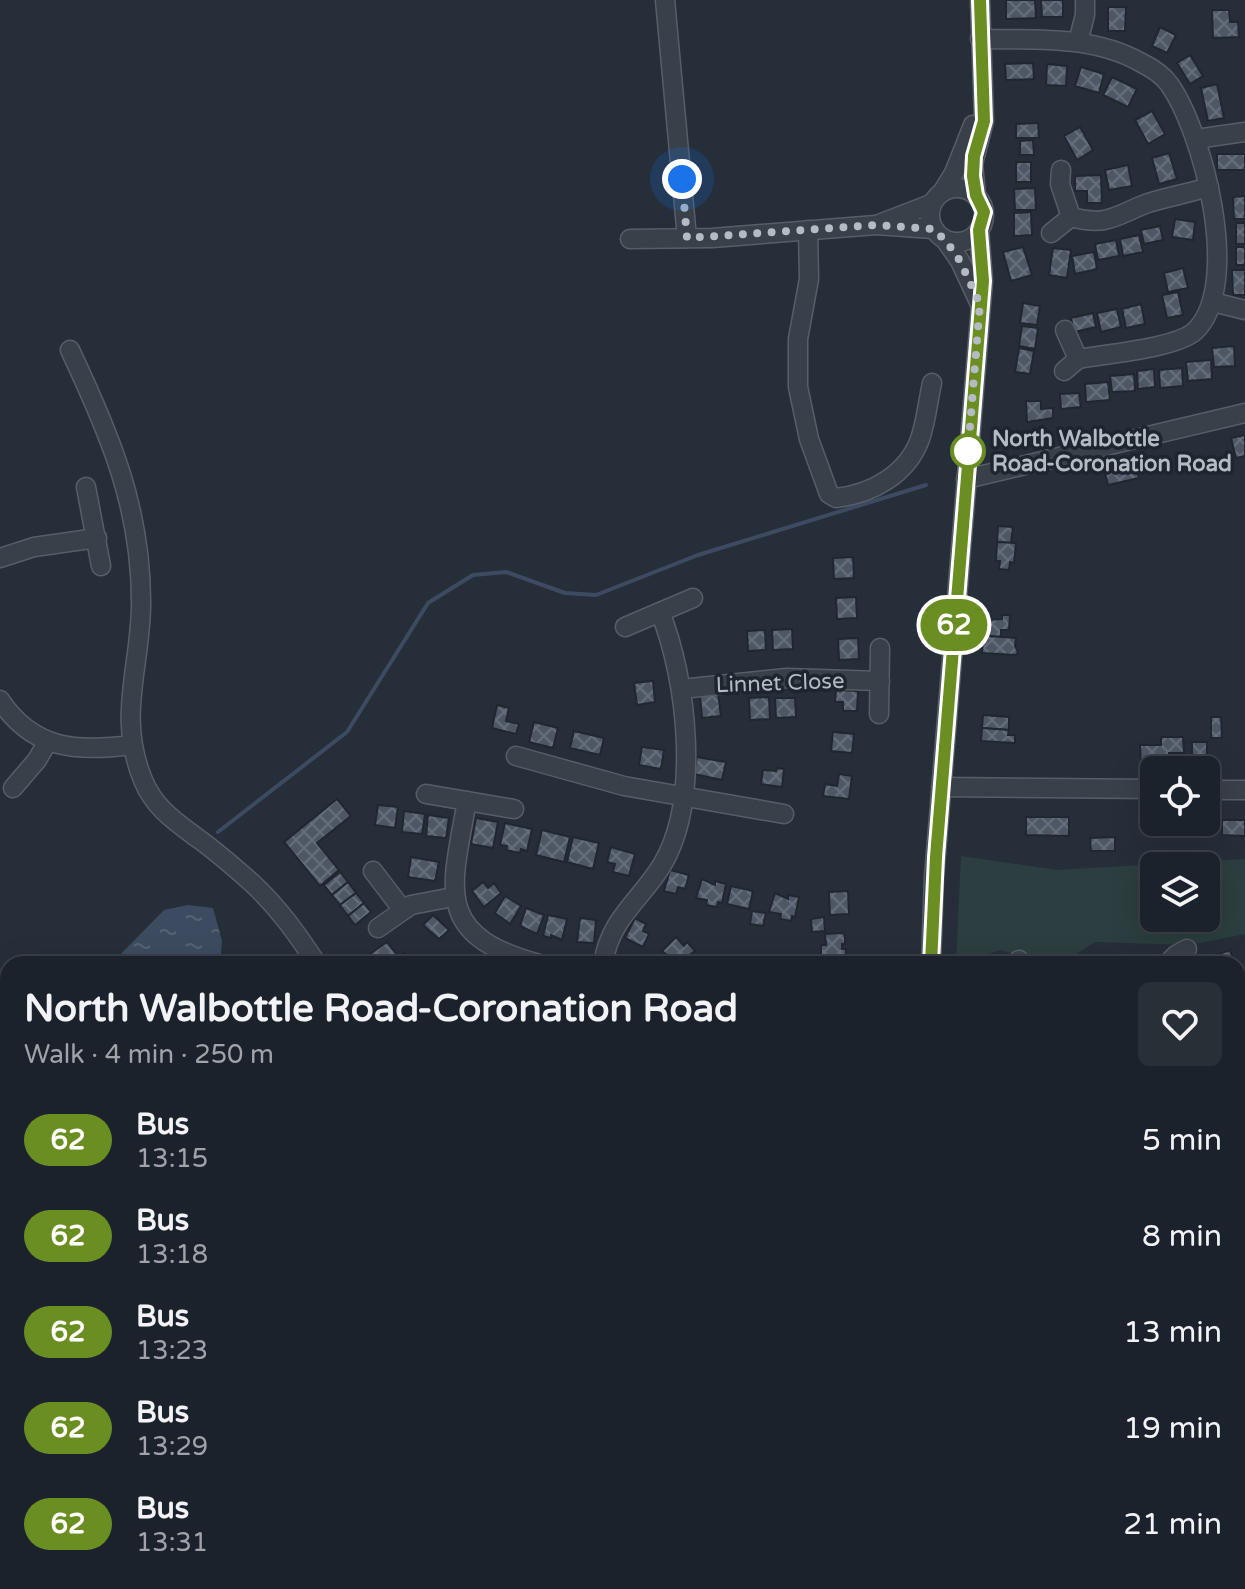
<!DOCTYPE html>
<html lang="en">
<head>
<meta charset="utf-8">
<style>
	:root { --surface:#1c222b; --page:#292f37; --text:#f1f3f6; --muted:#a0a4a9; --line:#3a3f47 }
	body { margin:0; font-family:"Varela Round",sans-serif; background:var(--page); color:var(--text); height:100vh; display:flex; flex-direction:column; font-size:30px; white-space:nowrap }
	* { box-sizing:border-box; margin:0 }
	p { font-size:26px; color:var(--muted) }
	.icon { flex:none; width:44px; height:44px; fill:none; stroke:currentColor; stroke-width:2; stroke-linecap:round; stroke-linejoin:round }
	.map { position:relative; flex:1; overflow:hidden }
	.sheet { position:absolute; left:0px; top:956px; width:1246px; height:634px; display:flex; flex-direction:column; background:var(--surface); border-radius:24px 24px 0 0; box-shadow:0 8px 32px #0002,0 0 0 2px var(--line) }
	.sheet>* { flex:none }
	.badge { padding:0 16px; border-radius:26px; font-size:28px; line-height:52px }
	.fabs { position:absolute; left:1140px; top:756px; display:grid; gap:16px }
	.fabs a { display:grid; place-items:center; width:80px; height:80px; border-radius:12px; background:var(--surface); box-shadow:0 8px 32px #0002,0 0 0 2px var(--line); font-size:40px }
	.you { position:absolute; width:40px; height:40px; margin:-20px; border:6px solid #fff; border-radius:50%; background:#1a73e8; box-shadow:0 0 0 12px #1a73e833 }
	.map>.badge { position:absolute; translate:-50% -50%; box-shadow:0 0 0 4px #fff }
	.round { display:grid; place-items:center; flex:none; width:84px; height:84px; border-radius:12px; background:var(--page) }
	.summary { display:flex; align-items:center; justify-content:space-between; height:136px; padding:0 24px }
	h1 { font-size:38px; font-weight:700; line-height:60px }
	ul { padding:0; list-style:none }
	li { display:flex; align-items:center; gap:24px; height:96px; padding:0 24px }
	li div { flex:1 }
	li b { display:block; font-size:30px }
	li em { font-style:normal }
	li .badge { min-width:88px; font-weight:700; text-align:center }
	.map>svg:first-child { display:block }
	.grass { fill:#2c3e3f; fill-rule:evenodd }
	.water { fill:url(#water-ripples) }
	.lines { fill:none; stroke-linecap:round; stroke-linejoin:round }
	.stream { stroke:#3d4b60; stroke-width:4 }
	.building { fill:url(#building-cross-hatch); stroke:#202731; stroke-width:2 }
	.minor-casing { stroke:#575e68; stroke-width:21 }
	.highway-casing { stroke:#444b55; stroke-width:29 }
	.minor { stroke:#39404a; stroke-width:18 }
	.highway { stroke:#6f6657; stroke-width:26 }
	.line-casing { stroke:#fff; stroke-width:18 }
	.line { stroke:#6b8e23; stroke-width:12 }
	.walk { stroke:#b5bbc5; stroke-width:8; stroke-dasharray:0 14.4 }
	.stop-dot { fill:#fff; stroke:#6b8e23; stroke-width:4 }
	.labels { text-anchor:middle; stroke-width:7; stroke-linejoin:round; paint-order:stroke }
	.stop-label { font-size:22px; font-weight:bold; fill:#b5bbc5; stroke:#1e252f; text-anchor:start }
	.street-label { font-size:22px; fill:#b5bbc5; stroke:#1e252f }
</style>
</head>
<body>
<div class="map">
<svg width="1245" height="1589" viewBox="0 0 1245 1589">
	<defs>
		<pattern id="water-ripples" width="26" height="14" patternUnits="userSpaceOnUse" patternTransform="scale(2)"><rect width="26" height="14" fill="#3d4b60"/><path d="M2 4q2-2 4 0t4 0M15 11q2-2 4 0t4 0" fill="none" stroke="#576375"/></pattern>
		<pattern id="building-cross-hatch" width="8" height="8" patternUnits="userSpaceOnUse" patternTransform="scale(2)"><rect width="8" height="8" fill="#4e5865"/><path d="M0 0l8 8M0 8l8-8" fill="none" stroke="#656e7a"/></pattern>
	</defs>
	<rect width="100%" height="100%" fill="#262e39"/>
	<path class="grass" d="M961 856 1058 870 1245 859V934L1190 945 1095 942 1060 964H1040L1001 950 956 964ZM1154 866H1206V918H1154Z"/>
	<g class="water">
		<path d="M188 905 213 908 222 941 220 964H111L164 910Z"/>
		<path d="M0 1006H8V1060L0 1061Z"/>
	</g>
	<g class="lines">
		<path class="stream" d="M218 832 347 732 428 603 473 575 506 572 565 593 596 595 698 555 926 485"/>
	</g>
	<g class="building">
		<path d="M1006 0H1035L1036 18 1006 19Z"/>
		<path d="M1041 0H1063V17H1042Z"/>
		<path d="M1108 7H1126L1125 31H1108Z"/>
		<path d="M1212 10H1229L1230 22H1238L1239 37 1213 38Z"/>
		<path d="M1160 27 1176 35 1167 53 1152 46Z"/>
		<path d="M1190 55 1203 76 1190 84 1177 63Z"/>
		<path d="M1033 63 1034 79 1006 80 1005 64Z"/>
		<path d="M1047 64 1067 66 1066 86 1046 85Z"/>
		<path d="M1081 67 1104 74 1099 93 1075 86Z"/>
		<path d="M1112 77 1137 89 1128 107 1103 95Z"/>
		<path d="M1217 84 1224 118 1208 121 1201 88Z"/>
		<path d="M1152 111 1165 134 1148 144 1135 120Z"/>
		<path d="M1038 123 1039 138H1016V124Z"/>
		<path d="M1080 127 1093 150 1077 160 1064 136Z"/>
		<path d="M1033 140 1034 155H1020V141Z"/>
		<path d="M1169 153 1177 179 1159 184 1152 158Z"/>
		<rect x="1217" y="154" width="28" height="16"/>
		<rect x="1016" y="162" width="15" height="20"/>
		<path d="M1128 165 1132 186 1109 190 1105 170Z"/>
		<path d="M1101 175 1102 203H1087V191H1075V176Z"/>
		<path d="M1035 188 1036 210H1015L1014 189Z"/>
		<path d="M1245 196V219H1234L1233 197Z"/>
		<path d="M1031 212 1032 235 1014 236V213Z"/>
		<path d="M1175 219 1195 222 1193 240 1172 237Z"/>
		<rect x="1236" y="223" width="9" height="21"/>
		<path d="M1160 226 1163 240 1144 244 1141 230Z"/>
		<path d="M1139 235 1143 252 1123 256 1120 239Z"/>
		<path d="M1116 240 1119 256 1098 260 1095 244Z"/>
		<path d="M1023 247 1032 275 1011 281 1003 252Z"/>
		<rect x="1236" y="247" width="9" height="18"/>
		<path d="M1053 248 1071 250 1067 278 1049 275Z"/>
		<path d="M1094 252 1097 269 1075 274 1072 256Z"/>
		<path d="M1183 268 1188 288 1168 292 1164 273Z"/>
		<path d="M1232 270H1245V295H1233Z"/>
		<path d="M1178 292 1183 315 1167 318 1162 295Z"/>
		<path d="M1023 303 1040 306 1037 325 1020 323Z"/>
		<path d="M1141 304 1145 324 1126 328 1122 309Z"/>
		<path d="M1117 309 1121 327 1101 332 1097 313Z"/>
		<path d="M1093 313 1096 327 1074 332 1071 318Z"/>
		<path d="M1022 326 1038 328 1035 349 1019 346Z"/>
		<path d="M1234 346 1235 366 1214 367 1212 348Z"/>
		<path d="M1019 348 1034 351 1030 374 1015 372Z"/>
		<path d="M1211 360 1212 379 1188 381 1186 362Z"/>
		<path d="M1182 368 1183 386 1160 388 1159 370Z"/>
		<path d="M1154 369 1155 387 1138 389 1137 371Z"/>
		<path d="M1134 374 1135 391 1112 392 1110 376Z"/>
		<path d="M1108 382 1110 400 1086 402 1085 384Z"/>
		<path d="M1079 393 1081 407 1061 409 1060 394Z"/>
		<path d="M1026 401H1041V409L1053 408V418L1027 422Z"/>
		<path d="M1245 435V456L1236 458 1231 438Z"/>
		<path d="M1135 462 1139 478 1108 485 1104 469Z"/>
		<path d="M998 526 1013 527 1011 543 997 542Z"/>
		<path d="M997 542 1016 543 1014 563 1010 562 1009 570 999 569 1000 561H996Z"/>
		<path d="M853 557 854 578 834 579 833 558Z"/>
		<path d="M856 597 857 618 837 619 836 598Z"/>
		<path d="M1002 615H1010L1009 630H1001V637L987 636V628H983L984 620 1002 619Z"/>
		<path d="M792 629 793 649 773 650 772 630Z"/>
		<path d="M765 630 766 650 748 651 747 631Z"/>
		<path d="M987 636 1016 638 1015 646 1018 652 1016 655 982 653 983 638Z"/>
		<path d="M858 638 859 659 839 660 838 639Z"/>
		<path d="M653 681 655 702 637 705 634 683Z"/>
		<path d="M836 690 858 691 857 711H843V702H835Z"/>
		<path d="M718 693 721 716 702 718 700 695Z"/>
		<path d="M769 697 770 719 750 720 749 698Z"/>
		<path d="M775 698H795L796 717 776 718Z"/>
		<path d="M497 705 509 708 506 721 519 724 516 734 492 728Z"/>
		<path d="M983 715 1009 717V730L982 728Z"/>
		<path d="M1211 717H1221L1222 738H1211Z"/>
		<path d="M534 722 558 728 553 748 529 742Z"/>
		<path d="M982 728 1009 730 1008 735H1015V743L981 741Z"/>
		<path d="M574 731 604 738 600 755 570 748Z"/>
		<path d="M833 732 854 734 852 753 831 751Z"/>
		<path d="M1161 737H1183L1184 753H1169V764H1141L1140 745H1161Z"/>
		<rect x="1192" y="742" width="15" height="20"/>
		<path d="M642 747 664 750 661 769 639 765Z"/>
		<path d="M697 757 726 762 722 780 694 774Z"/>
		<path d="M777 768 784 769 782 787 761 784 763 770 776 771Z"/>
		<path d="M839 774 852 776 849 799 823 796 825 784 837 786Z"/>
		<path d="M337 799 351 816 317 843 339 870 320 886 284 842Z"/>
		<path d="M378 805 398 807 395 828 375 825Z"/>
		<path d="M404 811 425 814 422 834 402 832Z"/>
		<path d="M428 815 449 818 446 838 426 836Z"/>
		<path d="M1026 817H1069V836L1026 835Z"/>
		<path d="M476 818 498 822 493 848 471 844Z"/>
		<path d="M1222 820H1245V836L1222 835Z"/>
		<path d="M505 823 532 829 527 851 521 849 520 853 506 850 507 846 500 845Z"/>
		<path d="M542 830 570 837 564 862 536 855Z"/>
		<path d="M573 837 599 843 593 869 567 862Z"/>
		<path d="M1115 837V851H1091L1090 838Z"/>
		<path d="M611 847 635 854 629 876 613 872 615 864 607 862Z"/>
		<path d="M411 857 439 862 435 881 408 877Z"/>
		<path d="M670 870 689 875 685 889 678 887 676 894 664 891Z"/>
		<path d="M340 872 348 882 332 895 324 885Z"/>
		<path d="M702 879 715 885V881L726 884 722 903 718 902 717 907 706 905 707 900 696 898Z"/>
		<path d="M348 882 356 893 340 905 332 895Z"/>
		<path d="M483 882 488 888 494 883 501 893 484 907 472 891Z"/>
		<path d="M731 886 753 891 749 909 727 904Z"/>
		<path d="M848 891 849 914 830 915 829 892Z"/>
		<path d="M356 893 364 903 348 916 340 905Z"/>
		<path d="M775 893 788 899V895L799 897 795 917 792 916 791 921 780 919 781 914 769 912Z"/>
		<path d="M505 896 521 906 510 924 495 913Z"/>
		<path d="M364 903 371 912 355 925 348 916Z"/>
		<path d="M526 908 544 915 537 934 520 926Z"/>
		<path d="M752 911 766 913 763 926 750 924Z"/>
		<path d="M433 915 449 930 439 939 423 925Z"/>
		<path d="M548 915 567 919 562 940 551 935V938L543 936Z"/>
		<path d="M824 917 825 931 812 932 811 919Z"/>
		<path d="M580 918 596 920 594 943 577 942Z"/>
		<path d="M635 918 646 924 643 931 649 934 643 947 625 938Z"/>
		<path d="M842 933 845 935V944H842V949H846V959L826 960V956H821V945H826L825 934Z"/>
		<path d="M676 937 684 946 687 942 695 951 691 954 693 957 685 964H673L672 962 674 960 662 951Z"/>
		<path d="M387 942 397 955 384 964H377L370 954Z"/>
		<path d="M1230 950 1235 964H1219L1216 955Z"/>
		<path d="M404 953 411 964H389Z"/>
		<path d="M474 954 484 962 485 960 491 964H467Z"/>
		<path d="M1243 1080 1245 1100 1238 1102V1081Z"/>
		<path d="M1241 1154 1245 1170 1238 1173V1156Z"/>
		<path d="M1244 1298 1245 1319 1238 1321V1300Z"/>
		<path d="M985 1582H1005L1008 1589H988Z"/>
		<path d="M1111 1582H1131L1133 1589H1114Z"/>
	</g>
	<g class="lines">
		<defs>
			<g id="minor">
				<path d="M665 0 687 238"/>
				<path d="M980 39C1033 40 1092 35 1140 62 1150 67 1163 75 1169 84 1203 131 1243 285 1195 331 1177 348 1105 354 1078 359"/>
				<path d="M1078 42 1085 15V0"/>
				<path d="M1196 139 1245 132"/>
				<circle cx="957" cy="215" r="27"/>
				<path d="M943 191 954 173 973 125"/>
				<path d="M976 195 973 164 984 121 980 0"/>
				<path d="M1071 217C1108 227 1116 215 1148 203 1168 197 1189 193 1209 187"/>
				<path d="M879 224 931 204"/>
				<path d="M808 230 809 279 798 339V387L809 439 829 494 836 498C871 494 907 475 920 439 926 422 928 401 932 383"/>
				<path d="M1051 233 1071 217 1060 184 1061 170"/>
				<path d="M630 239 712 238 876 225 933 229"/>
				<path d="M946 241 960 261 980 304"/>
				<path d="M1213 302 1245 310"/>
				<path d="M70 350C110 435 142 509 141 606 140 670 117 717 143 780 154 807 173 820 196 837 216 851 234 867 252 883 279 908 297 934 317 964"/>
				<path d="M1064 371 1078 359 1065 330"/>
				<path d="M966 479 1245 413"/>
				<path d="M86 487 101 566"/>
				<path d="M0 558 34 547 97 538"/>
				<path d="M625 627 693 598"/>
				<path d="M681 689 787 678 880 681"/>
				<path d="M0 700C33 750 77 752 131 745"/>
				<path d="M879 714 880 648"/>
				<path d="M516 756 624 786 784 814"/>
				<path d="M941 787 1154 789"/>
				<path d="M13 788 37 760 48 741"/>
				<path d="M1206 790H1245"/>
				<path d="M426 794 514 809"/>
				<path d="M467 801C451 890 433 935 539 964"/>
				<path d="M373 871 402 909"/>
				<path d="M378 928 411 905 453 897"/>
				<path d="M1019 960 1022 964"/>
				<path d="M603 964C610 918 640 901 662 865 701 800 687 679 660 612"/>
				<path d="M931 964 934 877 983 281 979 230"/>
				<path d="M1167 964 1176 955 1187 949"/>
				<path d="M1238 1124 1245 1125"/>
				<path d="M1238 1273 1245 1271"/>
				<path d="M1238 1392 1242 1406 1245 1489"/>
				<path d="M1035 1582 1038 1589"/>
				<path d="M1148 1583 1149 1589"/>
				<path d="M894 1589 896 1582"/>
			</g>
			<g id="highway">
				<path d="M0 1157 8 1161"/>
				<path d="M0 1185 8 1190"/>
				<path d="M582 1582 590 1589"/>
				<path d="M620 1582 629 1589"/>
			</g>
		</defs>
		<use href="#minor" class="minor-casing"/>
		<use href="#highway" class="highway-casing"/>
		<use href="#minor" class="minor"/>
		<use href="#highway" class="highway"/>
	</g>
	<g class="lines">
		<defs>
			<path id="line" d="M931 964 936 857 983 281 979 230 984 212 976 195 973 176 974 156 984 121 980 0"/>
		</defs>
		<use href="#line" class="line-casing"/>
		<use href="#line" class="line"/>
		<path class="walk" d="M682 179 687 238 876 225 933 229 946 241 960 261 980 304 968 451"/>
	</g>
	<circle class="stop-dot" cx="968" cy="451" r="16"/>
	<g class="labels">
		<g class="stop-label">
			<text x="992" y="446">North Walbottle<tspan x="992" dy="25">Road-Coronation Road</tspan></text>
		</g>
		<g class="street-label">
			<text transform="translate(780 682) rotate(-2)" y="8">Linnet Close</text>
		</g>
	</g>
</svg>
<div class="fabs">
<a><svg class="icon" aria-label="locate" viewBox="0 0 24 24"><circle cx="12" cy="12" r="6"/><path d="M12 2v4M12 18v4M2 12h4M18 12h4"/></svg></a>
<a><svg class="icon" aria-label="layers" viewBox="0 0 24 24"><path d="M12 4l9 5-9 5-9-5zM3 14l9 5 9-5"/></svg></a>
</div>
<div class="you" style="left:682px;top:179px"></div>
<b class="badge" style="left:954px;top:625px;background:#6b8e23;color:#fff">62</b>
<section class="sheet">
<div class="summary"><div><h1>North Walbottle Road-Coronation Road</h1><p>Walk · 4 min · 250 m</p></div><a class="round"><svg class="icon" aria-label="heart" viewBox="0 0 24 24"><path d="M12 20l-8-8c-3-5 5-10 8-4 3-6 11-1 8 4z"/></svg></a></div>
<ul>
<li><span class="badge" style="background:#6b8e23;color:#fff">62</span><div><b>Bus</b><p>13:15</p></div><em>5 min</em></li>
<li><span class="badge" style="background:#6b8e23;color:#fff">62</span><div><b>Bus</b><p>13:18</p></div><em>8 min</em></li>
<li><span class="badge" style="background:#6b8e23;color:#fff">62</span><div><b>Bus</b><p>13:23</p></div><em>13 min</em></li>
<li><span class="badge" style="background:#6b8e23;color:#fff">62</span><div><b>Bus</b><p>13:29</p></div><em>19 min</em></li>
<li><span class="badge" style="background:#6b8e23;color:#fff">62</span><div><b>Bus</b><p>13:31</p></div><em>21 min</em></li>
</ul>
</section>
</div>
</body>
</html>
